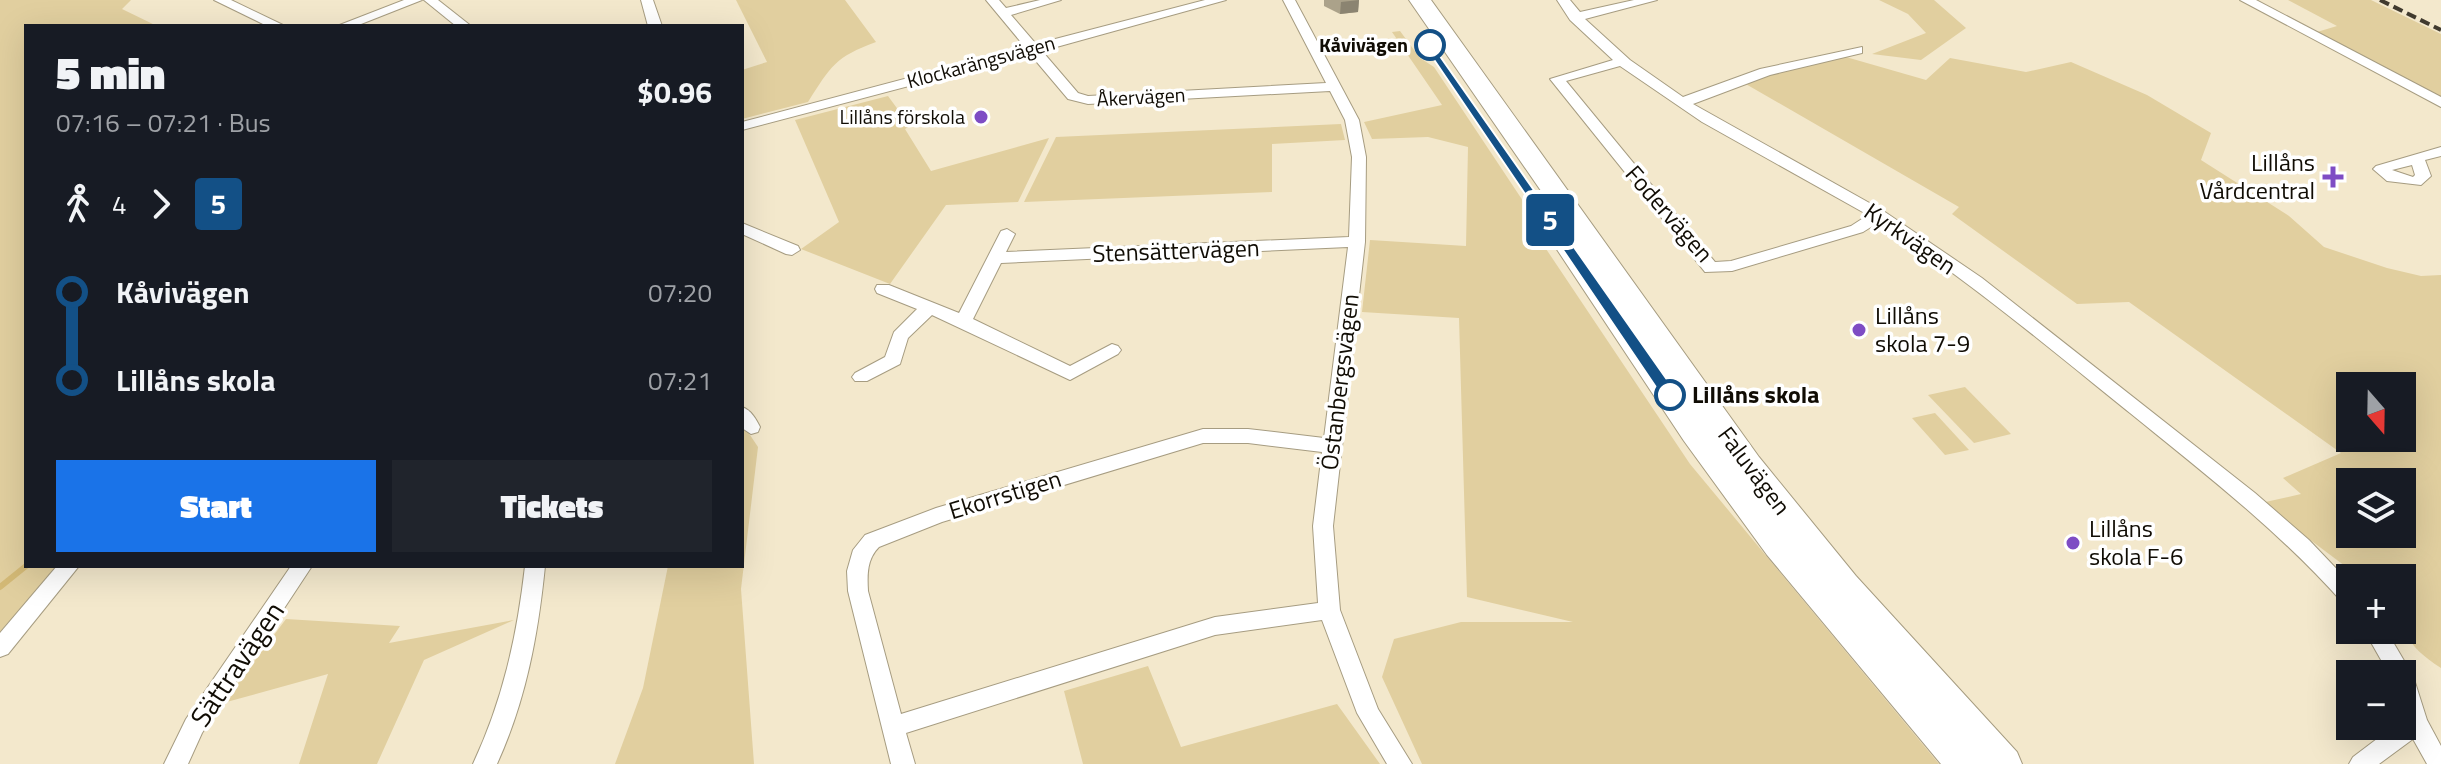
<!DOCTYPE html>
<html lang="en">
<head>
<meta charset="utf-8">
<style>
	:root { --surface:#171b24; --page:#20242c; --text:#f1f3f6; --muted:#9ea1a6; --accent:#1a73e8 }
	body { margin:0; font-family:"Titillium Web",sans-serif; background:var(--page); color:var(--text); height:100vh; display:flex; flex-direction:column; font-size:30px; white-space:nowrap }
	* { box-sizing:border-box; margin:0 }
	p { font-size:26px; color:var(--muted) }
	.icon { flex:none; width:44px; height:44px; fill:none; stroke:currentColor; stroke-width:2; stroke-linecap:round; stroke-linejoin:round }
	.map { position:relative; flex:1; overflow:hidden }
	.panel { position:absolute; left:24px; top:24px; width:720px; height:544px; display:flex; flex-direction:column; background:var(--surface); border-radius:0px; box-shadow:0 8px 32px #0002 }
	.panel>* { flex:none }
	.badge { padding:0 16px; border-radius:6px; font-size:28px; line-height:52px }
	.needle { width:52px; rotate:160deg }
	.buttons { position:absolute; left:2336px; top:372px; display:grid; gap:16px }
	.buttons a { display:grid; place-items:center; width:80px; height:80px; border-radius:0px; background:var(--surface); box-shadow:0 8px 32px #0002; font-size:40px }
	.map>.badge { position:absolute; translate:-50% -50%; box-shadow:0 0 0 4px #fff }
	.legs { display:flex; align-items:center; gap:12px; height:88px; padding:0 32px; font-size:26px }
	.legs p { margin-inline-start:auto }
	.overview { display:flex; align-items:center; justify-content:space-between; height:136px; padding:0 32px }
	h1 { font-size:44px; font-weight:800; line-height:60px }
	.button { display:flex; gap:16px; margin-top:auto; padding:16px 32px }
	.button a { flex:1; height:92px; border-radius:0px; background:var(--accent); color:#fff; font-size:32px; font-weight:800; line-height:92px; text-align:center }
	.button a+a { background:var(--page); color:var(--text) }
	ul { padding:0 32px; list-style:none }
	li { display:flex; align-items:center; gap:28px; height:88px; font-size:30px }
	li i { display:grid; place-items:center; width:12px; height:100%; margin:0 10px; background:currentColor }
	li i::after { content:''; width:20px; height:20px; margin:-10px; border:6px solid; border-radius:50%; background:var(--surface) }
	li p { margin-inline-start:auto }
	li:first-child i { background:linear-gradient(#0000 50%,currentColor 0) }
	li:last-child i { background:linear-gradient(currentColor 50%,#0000 0) }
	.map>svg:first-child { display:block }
	.green { fill:#e1cf9f; fill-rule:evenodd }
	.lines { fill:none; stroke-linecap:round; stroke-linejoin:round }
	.stream { stroke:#d3b976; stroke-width:6 }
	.minor-casing { stroke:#a69c81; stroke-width:2 }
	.trunk-casing { stroke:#a69c81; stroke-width:2 }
	.minor { fill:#fff; fill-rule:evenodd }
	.trunk { fill:#fff; fill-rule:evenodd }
	.rail { stroke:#403a2e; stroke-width:4; stroke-dasharray:10 5; stroke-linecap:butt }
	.wall { fill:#aba28a }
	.shaded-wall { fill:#8b8471 }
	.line-1 { fill:#135086; stroke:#fff; stroke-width:2 }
	.stop-1-dot { fill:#fff; stroke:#135086; stroke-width:4 }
	.poi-dot { fill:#7e4cc4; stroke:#fff; stroke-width:3 }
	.labels { text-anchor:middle; stroke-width:7; stroke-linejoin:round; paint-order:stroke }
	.far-stop-label { font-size:20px; font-weight:bold; fill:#100c04; stroke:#fff; text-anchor:end }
	.far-street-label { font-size:20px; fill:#100c04; stroke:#fff }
	.far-poi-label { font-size:20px; fill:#100c04; stroke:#fff; text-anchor:end }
	.poi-label { font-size:24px; fill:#100c04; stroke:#fff; text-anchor:start }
	.street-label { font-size:24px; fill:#100c04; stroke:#fff }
	.stop-label { font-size:24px; font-weight:bold; fill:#100c04; stroke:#fff; text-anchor:start }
	.near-street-label { font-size:28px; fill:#100c04; stroke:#fff }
</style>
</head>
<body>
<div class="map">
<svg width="2441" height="764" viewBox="0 0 2441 764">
	<rect width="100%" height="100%" fill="#f3e8cc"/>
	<g class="green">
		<path d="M0 0H131L122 9 157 26H26V566H58L0 632Z"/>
		<path d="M736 0H845L876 42C835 57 831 66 808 102L742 119V70L767 62Z"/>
		<path d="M1879 0H1934L1966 28 1921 60 1872 54 1926 33 1908 14Z"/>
		<path d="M2288 0H2371L2441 34V97L2317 32 2337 26Z"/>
		<path d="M1400 31 1420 58 1434 67 1529 210 1522 213 1690 464 1939 764H1422L1382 677 1394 639 1461 622H1573L1467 597 1459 318 1362 312 1370 240 1466 246 1468 147 1428 137 1372 139 1364 122 1442 105 1392 32Z"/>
		<path d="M1839 55 1926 80 1950 58 2026 72 2071 62 2147 95 2211 133 2201 160 2289 216 2324 247 2387 268 2421 276 2441 275V668C2398 640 2402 626 2402 578H2361L2261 503 2301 494 2283 478 2341 453 2129 302 2077 304 1952 214 1959 207 1744 83ZM2350 386H2402V438H2350ZM2350 482H2402V534H2350Z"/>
		<path d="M888 96 910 126 905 129 931 171 1049 138 1018 202 946 205 890 284 801 249 839 222 795 120Z"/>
		<path d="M1341 124 1345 140 1272 144V192L1024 202 1056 137Z"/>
		<path d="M1965 387 2011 434 1974 443 1928 395Z"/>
		<path d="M1935 413 1969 450 1945 455 1912 418Z"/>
		<path d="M742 423 758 447 741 589 754 764H615L643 688 668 566H742Z"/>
		<path d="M286 619 400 626 389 643 514 620 424 660 377 764H299L328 674 223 703Z"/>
		<path d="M1148 666 1181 747 1337 704 1380 764H1083L1064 691Z"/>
	</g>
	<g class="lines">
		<path class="stream" d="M0 587 26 566"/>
		<defs>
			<g id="minor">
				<path d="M214 0H231L285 26H267Z"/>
				<path d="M404 0H422L356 26H337Z"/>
				<path d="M424 0H438L471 26H456Z"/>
				<path d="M641 0H653L662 26H648Z"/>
				<path d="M986 0H999L1006 8 1040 0H1061L1011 15 1036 44 1205 0H1226L1042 51 1078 93 1088 96 1326 83 1283 0H1295L1359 120 1366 157 1365 242 1333 526 1340 610 1378 709 1412 764H1387L1357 713 1322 620 1215 635 906 733 915 764H891L848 591 847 571 853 550 865 535 936 508 1203 429H1248L1324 438 1348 247 1001 263 973 319 1070 366 1112 344 1118 346 1121 350 1118 354 1070 380 932 315 908 338 900 364 867 381H855L852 377 855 373 885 357 894 332 917 309 877 293 875 289 877 285H889L959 313 1001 231 1007 229 1015 234 1006 252 1349 237 1352 157 1345 120 1330 91 1088 104 1068 99 1030 54 742 130V122L1025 47ZM1203 443H1248L1322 452 1313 526 1318 603 1215 617 901 714 868 591C867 574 867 559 879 547L942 522Z"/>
				<path d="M1557 0H1570L1580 12 1634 0H1657L1585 19 1630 60 1683 97 1760 69 1862 47V53L1770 75 1693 104 1882 210 1982 278 2255 493 2309 540 2350 583V605L2343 603C2279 531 2204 473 2130 413 2048 347 1967 279 1879 222L1863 232 1732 271 1705 272 1550 79 1613 60 1570 20ZM1620 66 1702 122 1868 215 1851 226 1731 261 1715 262 1566 81Z"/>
				<path d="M2240 0H2256L2441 97V107Z"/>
				<path d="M2441 147V156L2425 160 2431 176 2421 185 2387 181 2373 169 2376 166ZM2412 165 2415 175 2413 177 2392 170Z"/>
				<path d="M742 223 798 246 800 250 792 255 786 254 742 234Z"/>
				<path d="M742 407C751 410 756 419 760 427L758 432 751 434 742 428Z"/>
				<path d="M57 566H79L8 654 0 657V633Z"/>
				<path d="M291 566H312L202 733 188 764H164L186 719Z"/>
				<path d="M525 566H545C538 636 526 700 497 764H473C503 700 517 636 525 566Z"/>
				<path d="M2364 630H2386L2413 676 2427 720 2441 746V764H2427L2413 739 2379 764H2349L2353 757 2394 726H2402L2404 719 2402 674H2389Z"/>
			</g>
			<path id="trunk" d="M1409 0H1431L1759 457 1856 576 2017 752 2022 764H1941L1767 555 1684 441 1548 236 1552 230H1568Z"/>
		</defs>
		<use href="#minor" class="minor-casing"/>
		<use href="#trunk" class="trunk-casing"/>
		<use href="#minor" class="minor"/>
		<use href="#trunk" class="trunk"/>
		<path class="rail" d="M2380 0 2441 30"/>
	</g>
	<path class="wall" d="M1324 0H1359L1358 12 1340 14 1324 6Z"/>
	<path class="shaded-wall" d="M1359 0 1358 12 1340 14 1341 2Z"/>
	<path class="line-1" d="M1430 42 1675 391V399H1664L1424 45Z"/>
	<g class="stop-1-dot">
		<circle cx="1430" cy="45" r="14"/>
		<circle cx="1670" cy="395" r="14"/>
	</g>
	<g class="poi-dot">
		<circle cx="981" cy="117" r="8"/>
		<path d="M2329 165h8v8h8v8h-8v8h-8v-8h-8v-8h8z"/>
		<circle cx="1859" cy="330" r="8"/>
		<circle cx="2073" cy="543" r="8"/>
	</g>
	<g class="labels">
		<g class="far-stop-label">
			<text x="1408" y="52">Kåvivägen</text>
		</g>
		<g class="far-street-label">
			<text transform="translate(981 62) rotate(-15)" y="7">Klockarängsvägen</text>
			<text transform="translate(1141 97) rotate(-3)" y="7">Åkervägen</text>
		</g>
		<g class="far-poi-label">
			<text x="965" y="124">Lillåns förskola</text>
		</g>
		<g class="poi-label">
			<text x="2315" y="171" text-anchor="end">Lillåns<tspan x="2315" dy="28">Vårdcentral</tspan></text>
			<text x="1875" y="324">Lillåns<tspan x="1875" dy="28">skola 7-9</tspan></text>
			<text x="2089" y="537">Lillåns<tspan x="2089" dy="28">skola F-6</tspan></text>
		</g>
		<g class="street-label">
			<text transform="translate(1669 214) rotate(49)" y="8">Fodervägen</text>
			<text transform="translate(1910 239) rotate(35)" y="8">Kyrkvägen</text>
			<text transform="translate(1176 251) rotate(-2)" y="8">Stensättervägen</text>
			<text transform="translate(1340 382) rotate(-83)" y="8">Östanbergsvägen</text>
			<text transform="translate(1754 471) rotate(53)" y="8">Faluvägen</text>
			<text transform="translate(1005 495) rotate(-17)" y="8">Ekorrstigen</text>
		</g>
		<g class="stop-label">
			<text x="1692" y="403">Lillåns skola</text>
		</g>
		<g class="near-street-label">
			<text transform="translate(237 664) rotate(-56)" y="10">Sättravägen</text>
		</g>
	</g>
</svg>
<div class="buttons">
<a><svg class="needle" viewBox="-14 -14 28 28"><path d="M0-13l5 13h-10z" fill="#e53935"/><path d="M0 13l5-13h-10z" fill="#9ea1a6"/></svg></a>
<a><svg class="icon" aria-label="layers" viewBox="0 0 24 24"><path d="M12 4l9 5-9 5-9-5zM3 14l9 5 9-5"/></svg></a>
<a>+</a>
<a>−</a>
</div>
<b class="badge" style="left:1550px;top:220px;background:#135086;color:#fff">5</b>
<section class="panel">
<div class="overview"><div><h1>5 min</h1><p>07:16 – 07:21 · Bus</p></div><b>$0.96</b></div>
<div class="legs"><svg class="icon" aria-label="walk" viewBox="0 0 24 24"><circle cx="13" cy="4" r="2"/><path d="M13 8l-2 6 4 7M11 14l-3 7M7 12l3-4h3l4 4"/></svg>4<svg class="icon" aria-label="forward" viewBox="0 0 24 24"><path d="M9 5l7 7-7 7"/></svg><b class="badge" style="background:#135086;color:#fff">5</b></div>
<ul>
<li><i style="color:#135086"></i><b>Kåvivägen</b><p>07:20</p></li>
<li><i style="color:#135086"></i><b>Lillåns skola</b><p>07:21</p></li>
</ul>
<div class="button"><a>Start</a><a>Tickets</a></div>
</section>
</div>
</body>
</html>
